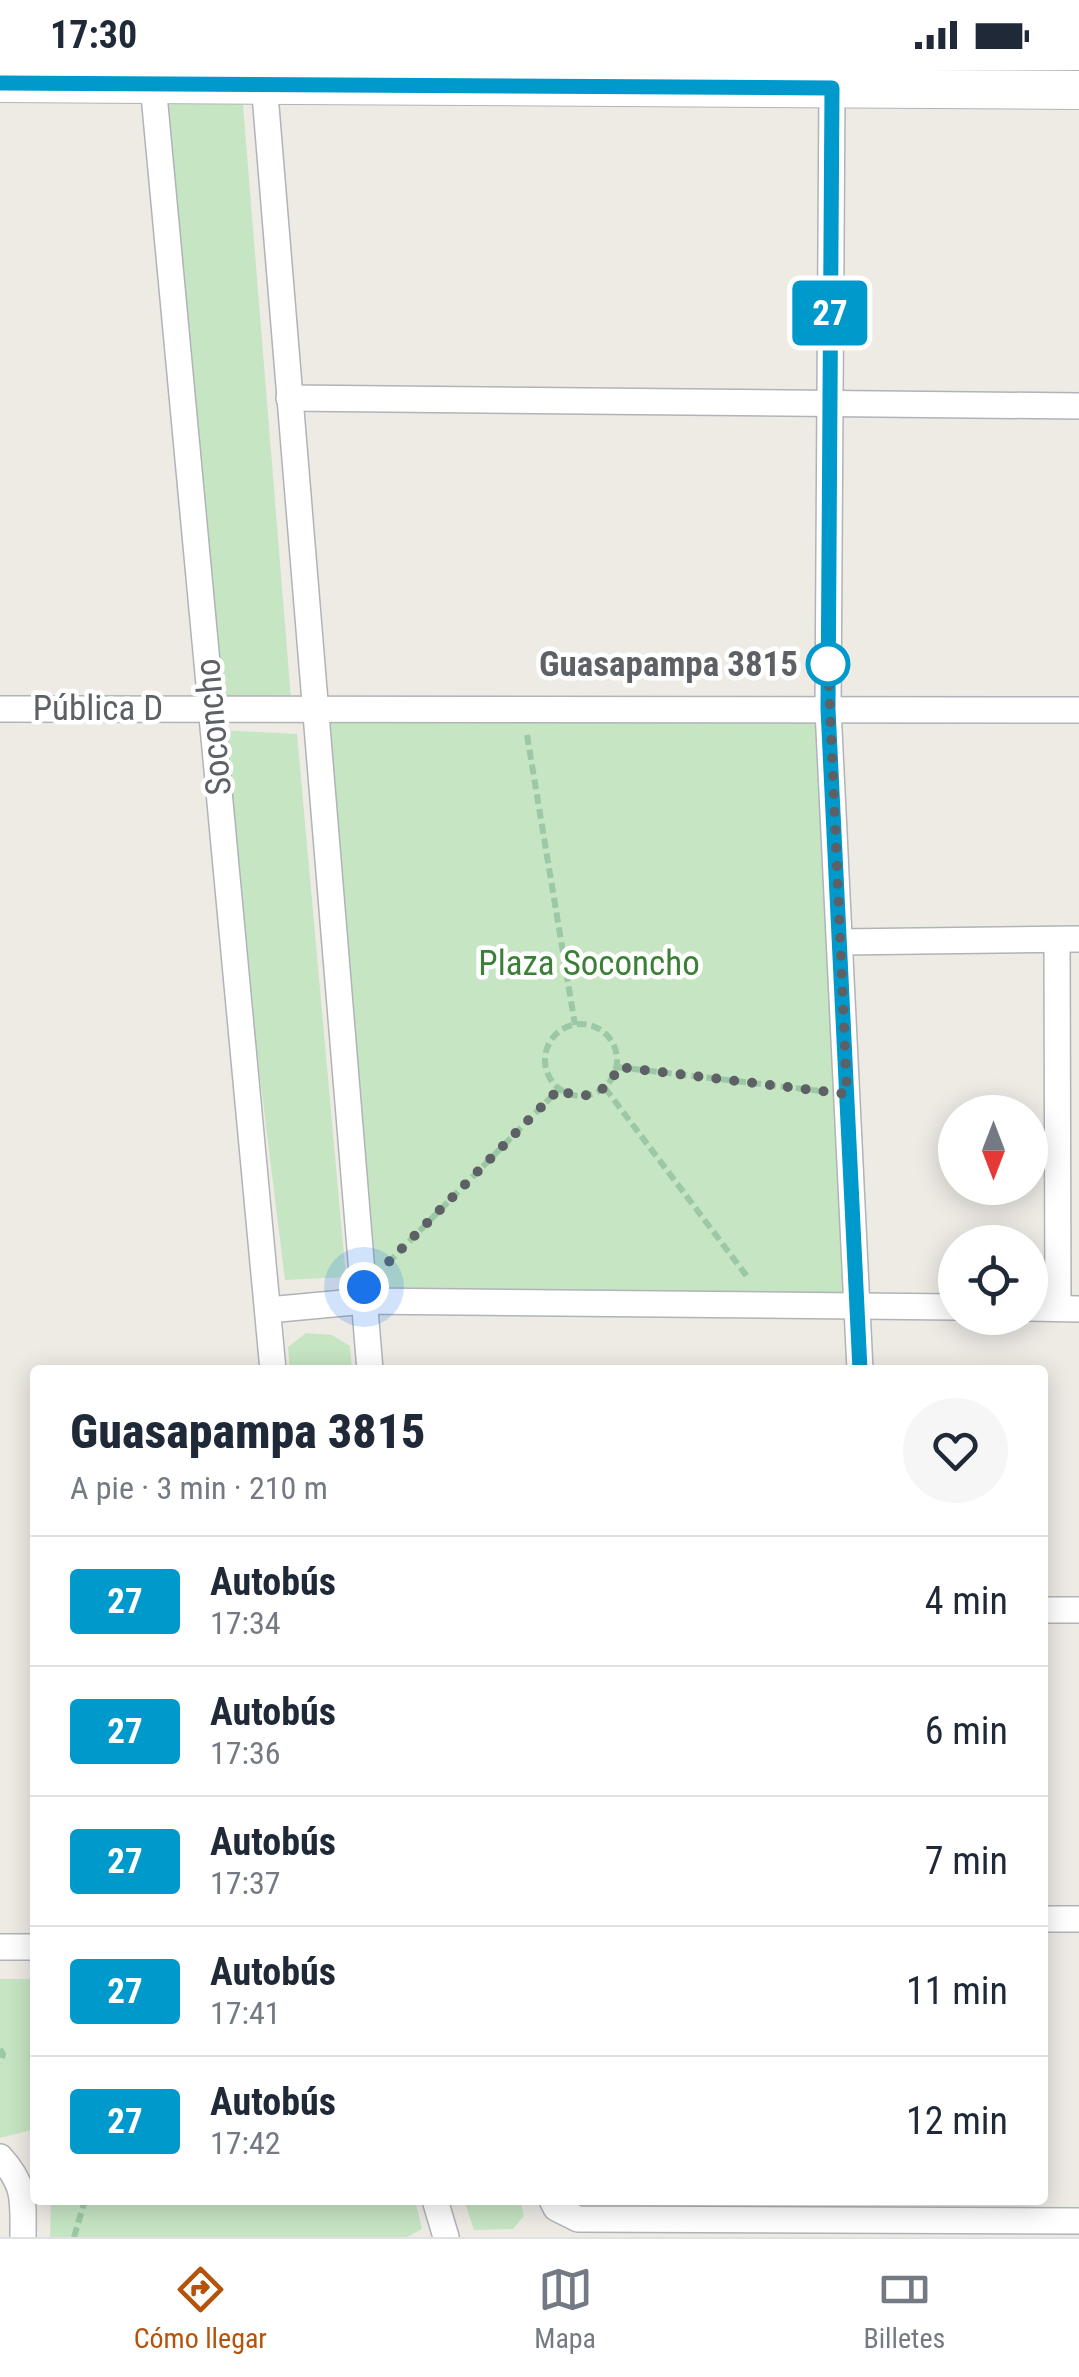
<!DOCTYPE html>
<html lang="es">
<head>
<meta charset="utf-8">
<style>
	:root { --surface:#fff; --page:#f6f6f7; --text:#1f2937; --muted:#747a83; --line:#e0e1e3; --accent:#b45309 }
	body { margin:0; font-family:"Roboto Condensed",sans-serif; background:var(--page); color:var(--text); height:100vh; display:flex; flex-direction:column; font-size:38px; white-space:nowrap }
	* { box-sizing:border-box; margin:0 }
	p { font-size:32px; color:var(--muted) }
	.icon { flex:none; width:55px; height:55px; fill:none; stroke:currentColor; stroke-width:2; stroke-linecap:round; stroke-linejoin:round }
	.map { position:relative; flex:1; overflow:hidden }
	.side { position:absolute; left:30px; top:1295px; width:1018px; height:840px; display:flex; flex-direction:column; background:var(--surface); border-radius:10px; box-shadow:0 5px 25px #0003 }
	.side>* { flex:none }
	.badge { padding:0 20px; border-radius:8px; font-size:35px; line-height:65px }
	.needle { width:65px; rotate:180deg }
	.fabs { position:absolute; left:938px; top:1025px; display:grid; gap:20px }
	.fabs a { display:grid; place-items:center; width:110px; height:110px; border-radius:50%; background:var(--surface); box-shadow:0 5px 25px #0003; font-size:50px }
	.you { position:absolute; width:50px; height:50px; margin:-25px; border:8px solid #fff; border-radius:50%; background:#1a73e8; box-shadow:0 0 0 15px #1a73e833 }
	.map>.badge { position:absolute; translate:-50% -50%; box-shadow:0 0 0 5px #fff }
	.round { display:grid; place-items:center; flex:none; width:105px; height:105px; border-radius:52px; background:var(--page) }
	.overview { display:flex; align-items:center; justify-content:space-between; height:170px; padding:0 40px }
	h1 { font-size:48px; font-weight:800; line-height:75px }
	ul { padding:0; list-style:none }
	li { display:flex; align-items:center; gap:30px; height:130px; padding:0 40px; border-top:2px solid var(--line) }
	li div { flex:1 }
	li b { display:block; font-size:38px }
	li em { font-style:normal }
	li .badge { min-width:110px; font-weight:700; text-align:center }
	.status { display:flex; justify-content:space-between; align-items:center; height:70px; padding:0 50px; background:var(--surface); direction:ltr }
	.status svg { height:28px; fill:currentColor }
	.menu { display:flex; justify-content:space-around; align-items:center; height:140px; border-top:2px solid var(--line); background:var(--surface); font-size:28px; color:var(--muted) }
	.menu a { display:grid; justify-items:center; gap:5px }
	.menu .active { color:var(--accent) }
	.map>svg:first-child { display:block }
	.green { fill:#c6e5c3 }
	.lines { fill:none; stroke-linecap:round; stroke-linejoin:round }
	.minor-casing { stroke:#b0b3b7; stroke-width:28 }
	.secondary-casing { stroke:#b1b5b9; stroke-width:40 }
	.path { stroke:#9dc8a5; stroke-width:6; stroke-dasharray:10 5; stroke-linecap:butt }
	.minor { stroke:#fff; stroke-width:25 }
	.secondary { stroke:#fff; stroke-width:38 }
	.line-casing { stroke:#fff; stroke-width:22 }
	.line { stroke:#0099cb; stroke-width:15 }
	.walk { stroke:#5d6165; stroke-width:10; stroke-dasharray:0 18 }
	.stop-dot { fill:#fff; stroke:#0099cb; stroke-width:5 }
	.labels { text-anchor:middle; stroke-width:9; stroke-linejoin:round; paint-order:stroke }
	.stop-label { font-size:35px; font-weight:bold; fill:#5d6165; stroke:#fff; text-anchor:end }
	.street-label { font-size:35px; fill:#5d6165; stroke:#fff }
	.park-label { font-size:35px; fill:#3c8038; stroke:#fff }
</style>
</head>
<body>
<div class="status"><b>17:30</b><svg viewBox="0 0 49 12"><path d="M0 12V9h3v3zM5 12V6h3v6zM10 12V3h3v9zM15 12V0h3v12zM26 1h20v11H26zM47 4h2v5h-2z"/></svg></div>
<div class="map">
<svg width="1079" height="2167" viewBox="0 0 1079 2167">
	<rect width="100%" height="100%" fill="#eeebe5"/>
	<g class="green">
		<path d="M157 22 242 23 292 641 220 642Z"/>
		<path d="M315 638 828 639 857 1236 365 1231Z"/>
		<path d="M217 660 297 664 346 1207 285 1210Z"/>
		<path d="M306 1263 332 1265 350 1276 352 1300H290L288 1277Z"/>
		<path d="M0 1909H35V2059L0 2068Z"/>
		<path d="M51 2130H415L422 2159 407 2167H50Z"/>
		<path d="M464 2130H520L524 2146 513 2159 474 2160Z"/>
	</g>
	<g class="lines">
		<defs>
			<g id="minor">
				<path d="M263 0 370 1300"/>
				<path d="M153 14 273 1300"/>
				<path d="M832 18 828 639 860 1300"/>
				<path d="M289 328 1079 336"/>
				<path d="M0 639 1079 640"/>
				<path d="M1057 870 1058 1238"/>
				<path d="M840 872 1079 869"/>
				<path d="M1030 1238 1079 1239"/>
				<path d="M268 1240 365 1231 955 1237"/>
				<path d="M1042 1540H1079"/>
				<path d="M1042 1849H1079"/>
				<path d="M0 1877H35"/>
				<path d="M0 2087C26 2115 23 2131 23 2167"/>
				<path d="M435 2130 446 2167"/>
				<path d="M552 2130 556 2138 578 2149 1079 2151"/>
			</g>
			<path id="secondary" d="M0 13 1079 20"/>
		</defs>
		<use href="#minor" class="minor-casing"/>
		<use href="#secondary" class="secondary-casing"/>
		<g class="path">
			<path d="M527 665 575 955"/>
			<circle cx="581" cy="990" r="36"/>
			<path d="M617 997 820 1021"/>
			<path d="M605 1018 749 1209"/>
			<path d="M388 1193 559 1019"/>
			<path d="M0 1979 3 1984 0 1993"/>
			<path d="M74 2167 85 2130"/>
		</g>
		<use href="#minor" class="minor"/>
		<use href="#secondary" class="secondary"/>
	</g>
	<g class="lines">
		<defs>
			<path id="line" d="M0 13 832 18 828 639 860 1300"/>
		</defs>
		<use href="#line" class="line-casing"/>
		<use href="#line" class="line"/>
		<path class="walk" d="M364 1217 559 1019C584 1033 608 1024 618 997L847 1024 828 594"/>
	</g>
	<circle class="stop-dot" cx="828" cy="594" r="20"/>
	<g class="labels">
		<g class="stop-label">
			<text x="798" y="606">Guasapampa 3815</text>
		</g>
		<g class="street-label">
			<text x="98" y="650">Pública D</text>
			<text transform="translate(213 657) rotate(-95)" y="12">Soconcho</text>
		</g>
		<g class="park-label">
			<text x="589" y="905">Plaza Soconcho</text>
		</g>
	</g>
</svg>
<div class="fabs">
<a><svg class="needle" viewBox="-14 -14 28 28"><path d="M0-13l5 13h-10z" fill="#e53935"/><path d="M0 13l5-13h-10z" fill="#747a83"/></svg></a>
<a><svg class="icon" aria-label="locate" viewBox="0 0 24 24"><circle cx="12" cy="12" r="6"/><path d="M12 2v4M12 18v4M2 12h4M18 12h4"/></svg></a>
</div>
<div class="you" style="left:364px;top:1217px"></div>
<b class="badge" style="left:830px;top:243px;background:#0099cb;color:#fff">27</b>
<section class="side">
<div class="overview"><div><h1>Guasapampa 3815</h1><p>A pie · 3 min · 210 m</p></div><a class="round"><svg class="icon" aria-label="heart" viewBox="0 0 24 24"><path d="M12 20l-8-8c-3-5 5-10 8-4 3-6 11-1 8 4z"/></svg></a></div>
<ul>
<li><span class="badge" style="background:#0099cb;color:#fff">27</span><div><b>Autobús</b><p>17:34</p></div><em>4 min</em></li>
<li><span class="badge" style="background:#0099cb;color:#fff">27</span><div><b>Autobús</b><p>17:36</p></div><em>6 min</em></li>
<li><span class="badge" style="background:#0099cb;color:#fff">27</span><div><b>Autobús</b><p>17:37</p></div><em>7 min</em></li>
<li><span class="badge" style="background:#0099cb;color:#fff">27</span><div><b>Autobús</b><p>17:41</p></div><em>11 min</em></li>
<li><span class="badge" style="background:#0099cb;color:#fff">27</span><div><b>Autobús</b><p>17:42</p></div><em>12 min</em></li>
</ul>
</section>
</div>
<nav class="menu">
<a class="active"><svg class="icon" aria-label="directions" viewBox="0 0 24 24"><path d="M12 3l9 9-9 9-9-9zM9 14v-3h6M13 9l2 2-2 2"/></svg>Cómo llegar</a>
<a><svg class="icon" aria-label="map" viewBox="0 0 24 24"><path d="M3 6l6-2 6 2 6-2v14l-6 2-6-2-6 2zM9 4v14M15 6v14"/></svg>Mapa</a>
<a><svg class="icon" aria-label="tickets" viewBox="0 0 24 24"><path d="M3 7h18v10H3zM15 7v10"/></svg>Billetes</a>
</nav>
</body>
</html>
